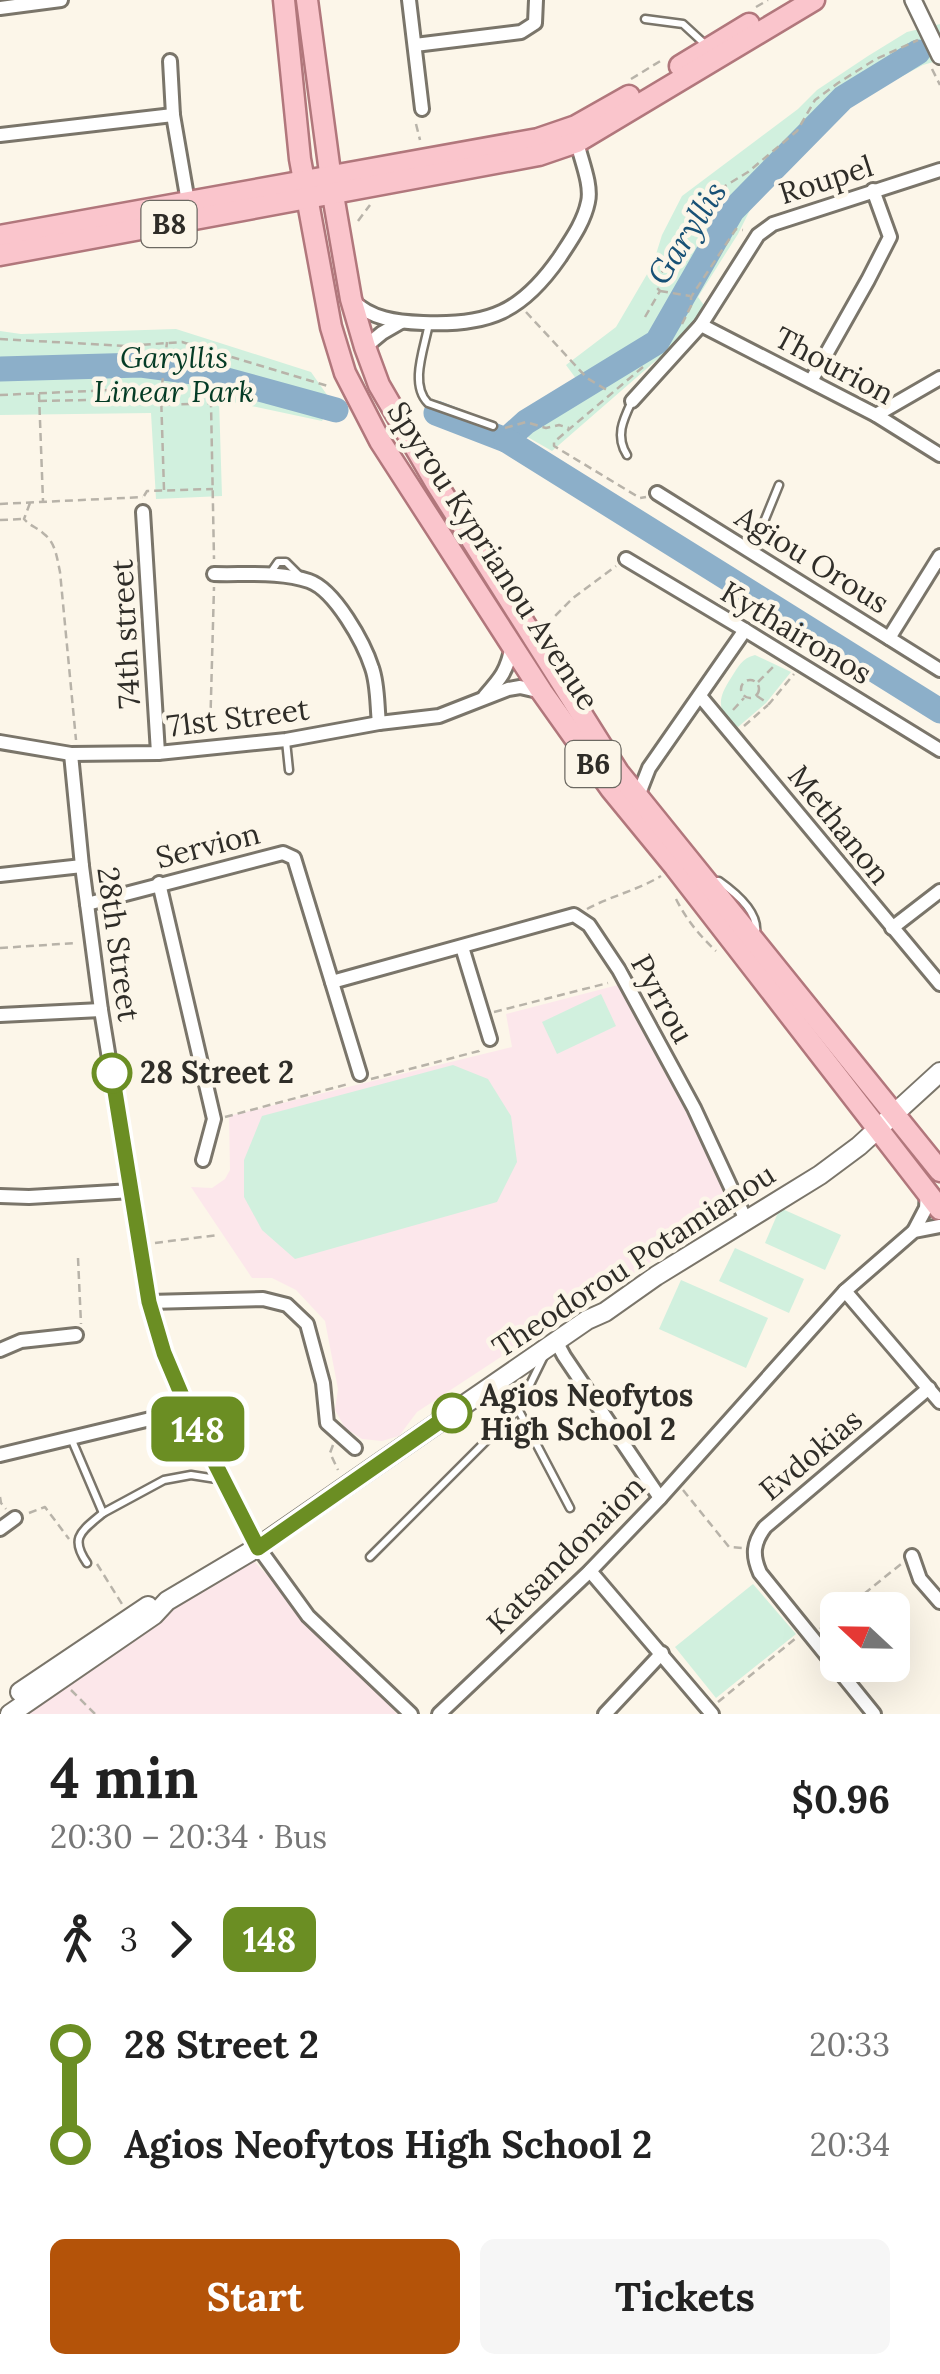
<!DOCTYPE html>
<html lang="en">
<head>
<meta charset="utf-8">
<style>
	:root { --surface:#fff; --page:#f6f6f6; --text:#222; --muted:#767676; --accent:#b45309 }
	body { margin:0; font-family:Lora,serif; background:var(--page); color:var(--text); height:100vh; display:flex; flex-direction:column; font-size:38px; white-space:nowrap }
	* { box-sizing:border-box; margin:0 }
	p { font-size:32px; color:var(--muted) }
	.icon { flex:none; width:55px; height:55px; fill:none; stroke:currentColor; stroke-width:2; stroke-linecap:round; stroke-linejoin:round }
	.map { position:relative; height:1714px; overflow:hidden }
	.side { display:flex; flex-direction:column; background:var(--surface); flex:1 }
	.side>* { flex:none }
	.badge { padding:0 20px; border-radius:15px; font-size:35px; line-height:65px }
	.needle { width:65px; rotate:292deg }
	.tools { position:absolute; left:820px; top:1592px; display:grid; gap:20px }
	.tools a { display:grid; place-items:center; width:90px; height:90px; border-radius:15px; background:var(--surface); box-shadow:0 10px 40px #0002; font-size:50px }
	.map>.badge { position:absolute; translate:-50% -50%; box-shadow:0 0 0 5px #fff }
	.legs { display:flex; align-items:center; gap:15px; height:110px; padding:0 50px; font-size:32px }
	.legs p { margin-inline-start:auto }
	.headline { display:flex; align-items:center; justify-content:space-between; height:170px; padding:0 50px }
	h1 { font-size:55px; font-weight:700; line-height:75px }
	.action { display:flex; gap:20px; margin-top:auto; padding:20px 50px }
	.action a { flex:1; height:115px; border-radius:15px; background:var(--accent); color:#fff; font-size:40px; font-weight:700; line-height:115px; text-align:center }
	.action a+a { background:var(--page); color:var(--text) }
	ul { padding:0 50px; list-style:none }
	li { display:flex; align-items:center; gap:35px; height:100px; font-size:38px }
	li i { display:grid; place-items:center; width:15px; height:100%; margin:0 12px; background:currentColor }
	li i::after { content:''; width:25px; height:25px; margin:-12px; border:8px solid; border-radius:50%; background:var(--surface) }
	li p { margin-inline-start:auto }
	li:first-child i { background:linear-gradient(#0000 50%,currentColor 0) }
	li:last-child i { background:linear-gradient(currentColor 50%,#0000 0) }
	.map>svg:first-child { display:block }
	.commercial { fill:#fce7ea }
	.education { fill:#fce7eb }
	.green { fill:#d1f0de }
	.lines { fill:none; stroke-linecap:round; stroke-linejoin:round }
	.river { stroke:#8cafc9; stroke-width:25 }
	.service-casing { stroke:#7a756a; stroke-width:11 }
	.minor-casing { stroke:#7a756a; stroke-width:18 }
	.tertiary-casing { stroke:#7a756a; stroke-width:20 }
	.secondary-casing { stroke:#7a756a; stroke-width:22 }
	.primary-casing { stroke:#b1777c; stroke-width:25 }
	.path { stroke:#b8b3a9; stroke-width:2.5; stroke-dasharray:8 5; stroke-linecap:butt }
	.service { stroke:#fff; stroke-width:6 }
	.minor { stroke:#fff; stroke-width:12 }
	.tertiary { stroke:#fff; stroke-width:15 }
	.secondary { stroke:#fff; stroke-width:18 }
	.primary { stroke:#fac5cc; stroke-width:20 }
	.line-1-casing { stroke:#fff; stroke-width:22 }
	.line-1 { stroke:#6b8e23; stroke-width:15 }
	.stop-1-dot { fill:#fff; stroke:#6b8e23; stroke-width:5 }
	.labels { text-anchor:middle; stroke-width:9; stroke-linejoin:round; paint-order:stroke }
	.shield { fill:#fcf6e9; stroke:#6c6962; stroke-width:2.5 }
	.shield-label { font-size:28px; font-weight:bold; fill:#2f2d28 }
	.street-label { font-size:30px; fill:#2f2d28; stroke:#fcf6e9 }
	.park-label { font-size:30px; font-style:italic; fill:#043b25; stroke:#fcf6e9 }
	.stop-label { font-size:30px; font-weight:bold; fill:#2f2d28; stroke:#fcf6e9; text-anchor:start }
	.water-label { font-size:32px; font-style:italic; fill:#185176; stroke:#fcf6e9 }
</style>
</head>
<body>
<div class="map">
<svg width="940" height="1714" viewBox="0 0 940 1714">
	<rect width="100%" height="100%" fill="#fcf6e9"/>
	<path class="commercial" d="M251 1558 397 1714H17Z"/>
	<path class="education" d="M618 985 669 1070 717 1177 723 1192 722 1205 713 1220 537 1338 533 1336 417 1412 399 1436 382 1441 362 1439 345 1428 335 1410 338 1389 325 1321 296 1290 272 1278H252L191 1187 212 1188 225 1179 230 1170 229 1116 512 1047 506 1014Z"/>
	<g class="green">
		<path d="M940 24V60L923 65 848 105 756 198 738 234 698 297 706 308 697 322 683 337 552 451 510 427 577 380 566 365 616 327 653 264 662 235 682 196 798 109 817 90 868 56 907 32Z"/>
		<path d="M176 329 311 372 332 402 322 421 219 399 222 496 156 499 151 413 0 415V331L21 334Z"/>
		<path d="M755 655 791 672 766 703 738 727C716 712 717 699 731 678 738 667 742 658 755 655Z"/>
		<path d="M601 994 616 1026 557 1054 542 1022Z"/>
		<path d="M453 1065 488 1079 511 1116 517 1162 497 1202 295 1259 262 1230 244 1197V1160L262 1116Z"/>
		<path d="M780 1208 841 1235 825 1270 765 1243Z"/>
		<path d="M735 1248 804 1279 789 1313 719 1281Z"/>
		<path d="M681 1280 768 1318 746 1368 659 1329Z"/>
		<path d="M753 1584 796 1634 716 1698 675 1647Z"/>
	</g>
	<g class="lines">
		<g class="river">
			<path d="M0 369 141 365 201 373 336 410"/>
			<path d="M436 413 506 440 526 422 657 342 732 211 843 98 918 52"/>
			<path d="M506 440 940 711"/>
		</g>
		<defs>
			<g id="service">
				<path d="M645 19 683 24 708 47"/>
				<path d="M429 323C425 347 409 384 428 403L493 426"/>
				<path d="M627 455C615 436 623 420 632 401"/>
				<path d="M752 551 779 485"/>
				<path d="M269 575 278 562H286L299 575"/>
				<path d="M286 741 289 770"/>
				<path d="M713 881H719C736 893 762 915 755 937"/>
				<path d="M518 1409 570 1508"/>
				<path d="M71 1438 103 1513 164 1480 191 1475 223 1480"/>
				<path d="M370 1557 518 1409 545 1354"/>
				<path d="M87 1563C69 1537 82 1531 103 1513"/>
			</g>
			<g id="minor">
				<path d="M409 0 422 109"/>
				<path d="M0 8 61 0"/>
				<path d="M415 45 521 32 535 23 536 0"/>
				<path d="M170 61 173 115 188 202"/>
				<path d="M0 135 173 115"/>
				<path d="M352 300C371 319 396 322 423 323 489 326 522 312 560 257 571 240 584 222 588 202 592 185 581 160 577 142"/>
				<path d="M701 325 876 415 940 455"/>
				<path d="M365 347 382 333 401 322"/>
				<path d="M811 381 868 280 890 237 873 190"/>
				<path d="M632 401 701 325 758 235 773 224 940 170"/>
				<path d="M876 415 940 378"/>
				<path d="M657 493 940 670"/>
				<path d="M143 512 158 753"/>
				<path d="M626 559 745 630 940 750"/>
				<path d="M214 574C244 575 280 571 309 581 335 590 364 643 372 668 378 685 377 706 379 723"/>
				<path d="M889 638 940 556"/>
				<path d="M485 696C501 678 507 671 512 646"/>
				<path d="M700 696 940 984"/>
				<path d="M0 742 71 754 158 753 286 740 379 723 439 716 508 689 520 687 542 692"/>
				<path d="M71 754 82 866 101 1010 149 1302 164 1353 188 1410 258 1547 308 1616 411 1714"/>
				<path d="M638 796 649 768 745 630"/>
				<path d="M0 875 82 866"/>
				<path d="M159 883 214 1119 203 1160"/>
				<path d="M87 904 283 853 294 858 360 1074"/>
				<path d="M892 928 940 891"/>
				<path d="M462 947 490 1039"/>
				<path d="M332 982 574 915 589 925 619 970 694 1108 746 1220"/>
				<path d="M0 1015 101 1010"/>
				<path d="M0 1196 29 1197 132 1191"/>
				<path d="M914 1231 926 1208 927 1192"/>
				<path d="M845 1291 940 1402"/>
				<path d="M149 1302 263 1299 287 1305 307 1324 323 1383 327 1423 355 1448"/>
				<path d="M556 1341 564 1356 660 1498"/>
				<path d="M0 1350 21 1341 76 1335"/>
				<path d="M0 1455 188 1410"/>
				<path d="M0 1529 15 1518"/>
				<path d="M912 1556 920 1579 940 1602"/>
				<path d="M590 1571 712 1714"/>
				<path d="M439 1714 590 1571 660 1498 845 1291 914 1231 940 1226"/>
				<path d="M605 1714 662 1653"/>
				<path d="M874 1714 760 1573C752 1555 753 1543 765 1527L929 1388"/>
			</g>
			<path id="tertiary" d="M913 0 940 56"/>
			<g id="secondary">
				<path d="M20 1692 148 1606"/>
				<path d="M10 1714 154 1615 167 1601 258 1547 587 1320 605 1312 656 1276 820 1175 859 1146 940 1072"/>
			</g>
			<g id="primary">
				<path d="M284 0 300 159 331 327 345 373 380 441 542 692 611 789 675 867 940 1209"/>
				<path d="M307 0 333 195 351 299 365 347 379 385 436 483 618 772 940 1171"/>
				<path d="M680 66 749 24"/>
				<path d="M0 236 538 139 576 126 629 96"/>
				<path d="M0 255 539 155 577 142 814 0"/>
			</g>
		</defs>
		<use href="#service" class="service-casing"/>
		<use href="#minor" class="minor-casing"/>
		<use href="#tertiary" class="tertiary-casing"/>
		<use href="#secondary" class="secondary-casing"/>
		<use href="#primary" class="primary-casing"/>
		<g class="path">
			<path d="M756 7 768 0"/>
			<path d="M932 69 940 85"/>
			<path d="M631 79 662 60"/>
			<path d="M416 124 420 140"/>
			<path d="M358 221 370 205"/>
			<path d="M660 291 690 296"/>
			<path d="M526 312 587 378 610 392"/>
			<path d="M645 317 660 291 656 287 657 279 669 262 699 202 748 172 797 131 815 100 838 83 876 59 918 40"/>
			<path d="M682 324 691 306V297L736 229 743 230"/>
			<path d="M0 339 126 346 182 342 331 387"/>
			<path d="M643 367 554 442V446L640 498 646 497"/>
			<path d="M39 394 43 501"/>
			<path d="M0 395 112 390 161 394"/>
			<path d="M39 401 131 399 162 405 211 403 214 559"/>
			<path d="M505 428 526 422 546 428 559 425 569 428"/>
			<path d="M164 490 161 394 167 342"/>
			<path d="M144 496 147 491 213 489"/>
			<path d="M30 503 24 519C31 527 37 527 44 534 56 543 57 559 60 572L76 740"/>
			<path d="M0 504 143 497"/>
			<path d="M0 520 23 519"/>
			<path d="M546 625 573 598 616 566"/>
			<circle cx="750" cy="689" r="9"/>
			<path d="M758 682 774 666"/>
			<path d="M757 696 769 704 794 674"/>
			<path d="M733 710 744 698"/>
			<path d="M744 726 768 705"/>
			<path d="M210 734 214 587"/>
			<path d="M676 899C686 919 699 935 716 951"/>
			<path d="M587 909C611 896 638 890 661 876"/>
			<path d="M0 948 76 943"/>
			<path d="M494 1012 608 983"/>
			<path d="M371 1079 479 1051 482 1047"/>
			<path d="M225 1117 348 1084"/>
			<path d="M155 1243 218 1235"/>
			<path d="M78 1258 81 1324"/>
			<path d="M333 1445 330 1453 338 1470"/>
			<path d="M683 1490 729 1547 743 1548"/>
			<path d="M0 1497 1 1503 6 1509"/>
			<path d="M29 1513 45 1507 69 1539"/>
			<path d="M97 1564 122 1604"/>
			<path d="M844 1610 901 1564"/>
			<path d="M820 1629 838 1615"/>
			<path d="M71 1690 95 1714"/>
			<path d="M718 1702 796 1638"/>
		</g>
		<use href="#service" class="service"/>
		<use href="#minor" class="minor"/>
		<use href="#tertiary" class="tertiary"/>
		<use href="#secondary" class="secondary"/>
		<use href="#primary" class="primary"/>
	</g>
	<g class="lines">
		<defs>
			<path id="line-1" d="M112 1073 149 1302 164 1353 188 1410 258 1548 452 1413"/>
		</defs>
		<use href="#line-1" class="line-1-casing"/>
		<use href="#line-1" class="line-1"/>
	</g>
	<g class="stop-1-dot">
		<circle cx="112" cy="1073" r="18"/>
		<circle cx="452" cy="1413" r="18"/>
	</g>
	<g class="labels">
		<g class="shield">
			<rect x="141.5" y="201" width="55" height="46" rx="8"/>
			<rect x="565.5" y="741" width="55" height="46" rx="8"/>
		</g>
		<g class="shield-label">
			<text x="169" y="234">B8</text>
			<text x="593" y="774">B6</text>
		</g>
		<g class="street-label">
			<text transform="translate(826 180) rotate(-18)" y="10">Roupel</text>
			<text transform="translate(834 366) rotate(28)" y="10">Thourion</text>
			<text transform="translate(493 556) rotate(57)" y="10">Spyrou Kyprianou Avenue</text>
			<text transform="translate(812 560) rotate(32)" y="10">Agiou Orous</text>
			<text transform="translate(796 633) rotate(31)" y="10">Kythaironos</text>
			<text transform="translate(126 634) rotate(-93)" y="10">74th street</text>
			<text transform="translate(238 718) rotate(-7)" y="10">71st Street</text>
			<text transform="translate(839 825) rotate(51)" y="10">Methanon</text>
			<text transform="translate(208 846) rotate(-14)" y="10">Servion</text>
			<text transform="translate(118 944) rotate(82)" y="10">28th Street</text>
			<text transform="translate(662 999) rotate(61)" y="10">Pyrrou</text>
			<text transform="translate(634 1261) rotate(-33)" y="10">Theodorou Potamianou</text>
			<text transform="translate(811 1455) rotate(-40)" y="10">Evdokias</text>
			<text transform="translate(566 1555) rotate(-45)" y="10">Katsandonaion</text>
		</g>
		<g class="park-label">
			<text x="174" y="368">Garyllis<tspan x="174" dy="34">Linear Park</tspan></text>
		</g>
		<g class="stop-label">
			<text x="140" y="1083">28 Street 2</text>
			<text x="480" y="1406">Agios Neofytos<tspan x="480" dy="34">High School 2</tspan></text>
		</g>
		<g class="water-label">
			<text transform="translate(687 233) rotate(-57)" y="11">Garyllis</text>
		</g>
	</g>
</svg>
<div class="tools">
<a><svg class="needle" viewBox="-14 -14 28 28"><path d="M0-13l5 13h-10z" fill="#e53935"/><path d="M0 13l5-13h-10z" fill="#767676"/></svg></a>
</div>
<b class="badge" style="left:198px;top:1429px;background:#6b8e23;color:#fff">148</b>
</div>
<section class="side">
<div class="headline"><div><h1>4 min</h1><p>20:30 – 20:34 · Bus</p></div><b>$0.96</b></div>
<div class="legs"><svg class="icon" aria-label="walk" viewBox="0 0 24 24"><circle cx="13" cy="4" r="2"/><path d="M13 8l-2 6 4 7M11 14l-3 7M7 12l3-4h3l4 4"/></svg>3<svg class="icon" aria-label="forward" viewBox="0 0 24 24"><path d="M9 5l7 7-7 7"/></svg><b class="badge" style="background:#6b8e23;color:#fff">148</b></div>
<ul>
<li><i style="color:#6b8e23"></i><b>28 Street 2</b><p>20:33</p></li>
<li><i style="color:#6b8e23"></i><b>Agios Neofytos High School 2</b><p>20:34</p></li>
</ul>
<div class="action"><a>Start</a><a>Tickets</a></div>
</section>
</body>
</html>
